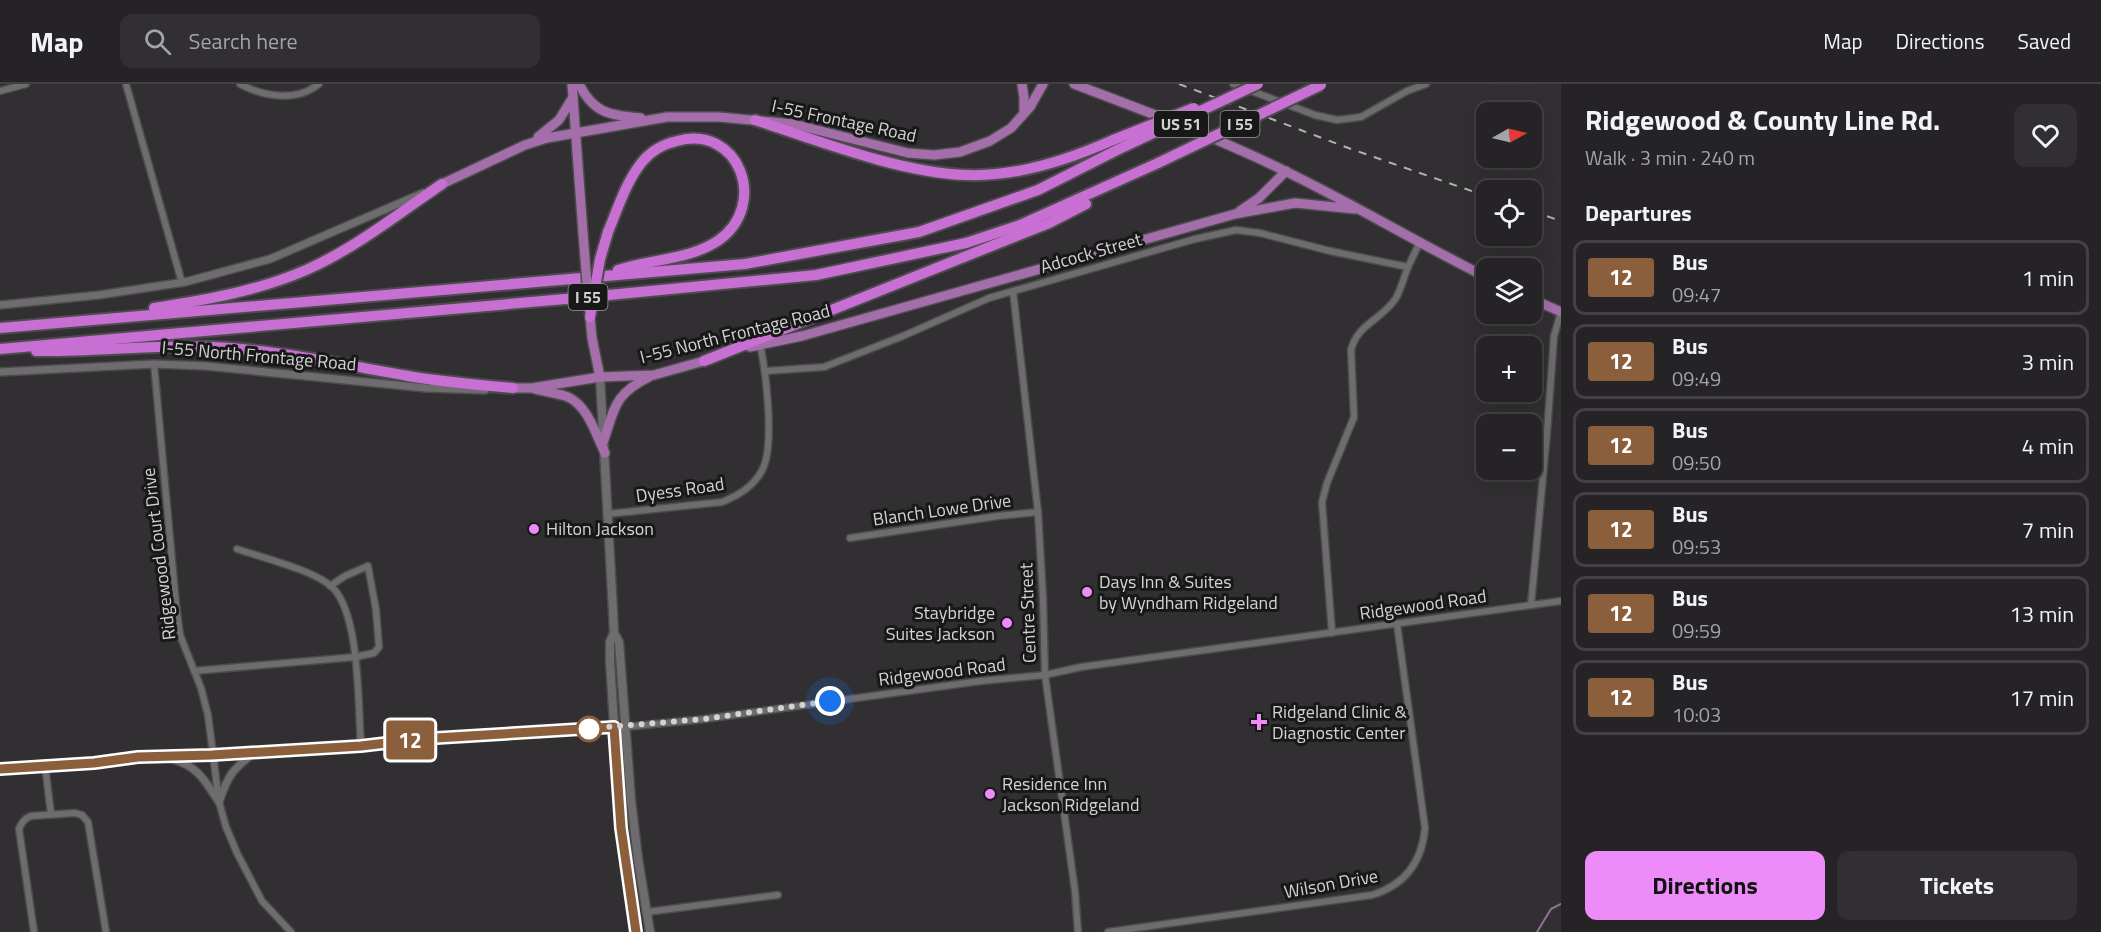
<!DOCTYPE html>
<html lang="en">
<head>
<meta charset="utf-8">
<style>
	:root { --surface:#252325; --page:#312f32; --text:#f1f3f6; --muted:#a3a4a7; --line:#424042; --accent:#ed8cf9 }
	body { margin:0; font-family:"Titillium Web",sans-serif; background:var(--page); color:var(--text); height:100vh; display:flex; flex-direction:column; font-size:22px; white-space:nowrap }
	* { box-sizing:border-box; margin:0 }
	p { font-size:20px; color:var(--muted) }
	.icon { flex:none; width:33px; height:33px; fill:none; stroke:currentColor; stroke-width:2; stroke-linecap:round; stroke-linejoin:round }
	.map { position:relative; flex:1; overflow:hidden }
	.drawer { display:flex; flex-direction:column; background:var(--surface); width:540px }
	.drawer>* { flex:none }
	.badge { padding:0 12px; border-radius:4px; font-size:21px; line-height:39px }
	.needle { width:39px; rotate:82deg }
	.tools { position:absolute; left:1476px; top:18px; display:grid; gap:12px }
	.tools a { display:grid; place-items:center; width:66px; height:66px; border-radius:12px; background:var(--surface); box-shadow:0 6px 24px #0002,0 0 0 2px var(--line); font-size:30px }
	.you { position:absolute; width:30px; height:30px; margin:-15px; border:4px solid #fff; border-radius:50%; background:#1a73e8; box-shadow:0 0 0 9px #1a73e833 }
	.map>.badge { position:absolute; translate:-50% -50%; box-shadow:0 0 0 3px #fff }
	h2 { padding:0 24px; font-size:22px; line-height:54px }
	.round { display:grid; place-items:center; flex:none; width:63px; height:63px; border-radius:12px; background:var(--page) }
	.overview { display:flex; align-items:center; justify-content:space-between; height:102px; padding:0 24px }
	h1 { font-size:28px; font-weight:700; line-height:45px }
	.action { display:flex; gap:12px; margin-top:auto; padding:12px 24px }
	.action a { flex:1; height:69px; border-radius:12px; background:var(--accent); color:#111; font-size:24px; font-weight:700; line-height:69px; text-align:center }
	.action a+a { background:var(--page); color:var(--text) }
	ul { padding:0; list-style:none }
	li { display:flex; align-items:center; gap:18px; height:75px; margin:0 12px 9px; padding:0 12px; border:3px solid var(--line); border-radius:12px }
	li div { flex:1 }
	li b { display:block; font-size:22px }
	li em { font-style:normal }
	li .badge { min-width:66px; font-weight:700; text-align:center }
	header { display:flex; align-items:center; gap:36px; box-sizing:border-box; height:84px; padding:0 30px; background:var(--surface); border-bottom:2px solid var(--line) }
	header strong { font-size:28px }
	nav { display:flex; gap:33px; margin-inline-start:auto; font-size:21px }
	.search { width:420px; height:54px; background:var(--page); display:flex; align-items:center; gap:15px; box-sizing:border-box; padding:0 21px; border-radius:12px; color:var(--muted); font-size:22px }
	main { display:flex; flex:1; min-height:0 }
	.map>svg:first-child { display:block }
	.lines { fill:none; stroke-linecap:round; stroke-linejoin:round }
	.stream { stroke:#936f97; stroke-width:2 }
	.minor-casing { stroke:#4d4c4d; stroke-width:9 }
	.tertiary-casing { stroke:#4d4c4d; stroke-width:10 }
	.secondary-casing { stroke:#4d4c4d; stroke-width:11 }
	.primary-casing { stroke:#4d4c4d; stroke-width:12 }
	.motorway-casing { stroke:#4d4c4d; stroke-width:14 }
	.minor { stroke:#6e6c6e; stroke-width:6 }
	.tertiary { stroke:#6e6c6e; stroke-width:7 }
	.secondary { stroke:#6e6c6e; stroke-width:8 }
	.primary { stroke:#a46eab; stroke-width:9 }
	.motorway { stroke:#c86fd3; stroke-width:10 }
	.rail { stroke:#b3b2b3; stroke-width:2; stroke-dasharray:8 8; stroke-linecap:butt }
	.primary-bridge-casing { stroke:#4d4c4d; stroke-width:12; stroke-linecap:butt }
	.motorway-bridge-casing { stroke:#4d4c4d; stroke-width:14; stroke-linecap:butt }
	.primary-bridge { stroke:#a46eab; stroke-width:9 }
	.motorway-bridge { stroke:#c86fd3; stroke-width:10 }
	.line-casing { stroke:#fff; stroke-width:14 }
	.line { stroke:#8b5e3c; stroke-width:9 }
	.walk { stroke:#d4d3d4; stroke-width:6; stroke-dasharray:0 10.8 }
	.poi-dot { fill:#ed8cf9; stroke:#191819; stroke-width:2 }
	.stop-dot { fill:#fff; stroke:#8b5e3c; stroke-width:3 }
	.labels { text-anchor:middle; stroke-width:6; stroke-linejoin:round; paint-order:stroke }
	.shield { fill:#191819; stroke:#9c9b9c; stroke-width:1.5 }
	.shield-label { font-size:16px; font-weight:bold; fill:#d4d3d4 }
	.street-label { font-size:18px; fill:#d4d3d4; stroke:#191819 }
	.poi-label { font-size:18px; fill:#d4d3d4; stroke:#191819; text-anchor:start }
</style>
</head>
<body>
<header>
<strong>Map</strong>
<div class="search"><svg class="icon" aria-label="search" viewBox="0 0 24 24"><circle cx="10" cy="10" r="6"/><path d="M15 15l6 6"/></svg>Search here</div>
<nav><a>Map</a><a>Directions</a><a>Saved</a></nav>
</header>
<main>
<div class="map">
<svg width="1561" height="848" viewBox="0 0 1561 848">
	<rect width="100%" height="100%" fill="#312f31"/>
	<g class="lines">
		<path class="stream" d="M1537 848 1551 825 1561 820"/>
		<defs>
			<g id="minor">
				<path d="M126 0 182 199"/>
				<path d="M240 0C264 13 297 18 319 0"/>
				<path d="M1233 0 1315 31 1337 36 1361 33 1407 7 1426 0"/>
				<path d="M0 7 26 0"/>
				<path d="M1013 207 1038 428 1043 514 1045 591 1075 807 1078 848"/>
				<path d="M154 280 176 520 180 551 201 604 208 631 219 718 226 743 237 769 262 817 291 848"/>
				<path d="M766 287 824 283 903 252 989 214 1195 155 1236 146 1260 149 1330 167 1408 183 1419 160"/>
				<path d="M607 430 722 418C740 411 757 400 764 382 774 356 766 288 760 260"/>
				<path d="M850 454 998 432 1038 428"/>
				<path d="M237 465C260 473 318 487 334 505 360 534 358 622 361 662"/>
				<path d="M1531 521 1547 349 1554 252 1561 228"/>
				<path d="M1332 549 1322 418 1327 399 1354 333 1351 266C1357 240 1383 235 1396 214 1401 205 1404 193 1408 183"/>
				<path d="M194 587 355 573 374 569 379 563 376 526 368 482 345 492 330 502"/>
				<path d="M625 643 704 635 981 597 1045 591 1081 583 1561 517"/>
				<path d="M45 681 51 730"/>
				<path d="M647 828 778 811"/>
				<path d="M34 848 19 745C22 738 24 735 31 732L75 729 82 731 88 738 106 848"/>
				<path d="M1108 848 1372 811C1405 801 1422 778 1425 744L1397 540"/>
			</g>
			<g id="tertiary">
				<path d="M0 221 99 211 185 198 270 175 423 109"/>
				<path d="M0 288 154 280 205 282 426 304 485 306"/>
				<path d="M172 675C198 682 205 697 219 718"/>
				<path d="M0 685 94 679 138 673 212 671 361 662 420 655 625 643"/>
				<path d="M219 718C228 691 232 686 255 668"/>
			</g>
			<g id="secondary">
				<path d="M600 293 613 527 614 549 619 558 631 716 638 775 650 848"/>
				<path d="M614 549 610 558V577L620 734 636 848"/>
			</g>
			<g id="primary">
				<path d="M572 0 583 149"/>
				<path d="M579 0C594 30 610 31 641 34"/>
				<path d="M1022 0 1024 14V29"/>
				<path d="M1074 0C1145 27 1216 53 1285 87 1353 120 1418 159 1486 193"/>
				<path d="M538 53 559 36 573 13"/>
				<path d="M442 100 525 61 547 54 667 33H719L793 40 908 69 934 71 960 68 990 57 1011 44 1030 23 1043 0"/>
				<path d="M1240 127 1259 114 1286 87"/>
				<path d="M1532 215 1561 228"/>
				<path d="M590 233 592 254 600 293"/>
				<path d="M750 263 802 252 1235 130 1295 119 1355 125"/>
				<path d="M513 304H532L600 293 654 291 711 275"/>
				<path d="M535 305C545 308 557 309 568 313 588 322 596 351 605 369"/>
				<path d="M604 356C615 322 615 310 649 293"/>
			</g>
			<g id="motorway">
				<path d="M755 36C819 57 901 89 967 91 1017 93 1068 76 1113 56"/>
				<path d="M608 148C618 124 626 98 642 78 651 67 664 60 677 57 739 40 769 120 719 156 690 176 651 175 618 186"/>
				<path d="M154 224C205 216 258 207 306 186 354 165 398 130 442 100"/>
				<path d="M0 244 745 180 919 148 1038 106 1117 66"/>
				<path d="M0 265 588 213 816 191 966 159 1020 141 1158 79"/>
				<path d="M36 267C96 268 155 260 214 263 280 266 344 281 408 292 443 298 478 301 513 304"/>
				<path d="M704 277 1049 139 1086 120"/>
			</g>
		</defs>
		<use href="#minor" class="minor-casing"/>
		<use href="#tertiary" class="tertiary-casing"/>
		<use href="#secondary" class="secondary-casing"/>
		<use href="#primary" class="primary-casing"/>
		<use href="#motorway" class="motorway-casing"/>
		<use href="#minor" class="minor"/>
		<use href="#tertiary" class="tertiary"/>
		<use href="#secondary" class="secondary"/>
		<use href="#primary" class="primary"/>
		<use href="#motorway" class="motorway"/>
		<g class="rail">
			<path d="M1179 0 1351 65 1486 112"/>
			<path d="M1532 127 1561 137"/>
		</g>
		<defs>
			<path id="primary-bridge" d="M583 149 589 225"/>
			<g id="motorway-bridge">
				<path d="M1113 56 1194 24"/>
				<path d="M1117 66 1258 0"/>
				<path d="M1158 79 1321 1"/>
				<path d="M590 233 600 175 608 148"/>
			</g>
		</defs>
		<use href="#primary-bridge" class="primary-bridge-casing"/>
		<use href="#motorway-bridge" class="motorway-bridge-casing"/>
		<use href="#primary-bridge" class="primary-bridge"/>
		<use href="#motorway-bridge" class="motorway-bridge"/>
	</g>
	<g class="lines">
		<defs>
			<path id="line" d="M0 685 94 679 138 673 212 671 361 662 420 655 614 643 621 744 636 848"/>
		</defs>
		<use href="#line" class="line-casing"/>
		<use href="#line" class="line"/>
		<path class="walk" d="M589 645H583L704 635 830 617"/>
	</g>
	<g class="poi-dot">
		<circle cx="534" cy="445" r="6"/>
		<circle cx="1087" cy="508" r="6"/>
		<circle cx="1007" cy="539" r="6"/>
		<path d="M1256 629h6v6h6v6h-6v6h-6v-6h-6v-6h6z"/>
		<circle cx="990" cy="710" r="6"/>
	</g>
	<circle class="stop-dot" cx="589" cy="645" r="12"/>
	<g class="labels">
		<g class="shield">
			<rect x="1154" y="27" width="54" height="26" rx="4.5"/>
			<rect x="1220.5" y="27" width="39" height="26" rx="4.5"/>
			<rect x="568.5" y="200" width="39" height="26" rx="4.5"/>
		</g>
		<g class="shield-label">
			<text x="1181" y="46">US 51</text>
			<text x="1240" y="46">I 55</text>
			<text x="588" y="219">I 55</text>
		</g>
		<g class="street-label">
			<text transform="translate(844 37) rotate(12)" y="6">I-55 Frontage Road</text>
			<text transform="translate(1091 169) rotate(-16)" y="6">Adcock Street</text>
			<text transform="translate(735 250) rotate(-14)" y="6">I-55 North Frontage Road</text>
			<text transform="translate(259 272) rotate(5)" y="6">I-55 North Frontage Road</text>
			<text transform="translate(680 406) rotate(-8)" y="6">Dyess Road</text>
			<text transform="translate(942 426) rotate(-8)" y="6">Blanch Lowe Drive</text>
			<text transform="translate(159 470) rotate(-97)" y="6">Ridgewood Court Drive</text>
			<text transform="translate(1423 521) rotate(-8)" y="6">Ridgewood Road</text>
			<text transform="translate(1028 529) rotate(-92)" y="6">Centre Street</text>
			<text transform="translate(942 588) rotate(-7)" y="6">Ridgewood Road</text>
			<text transform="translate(1331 800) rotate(-10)" y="6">Wilson Drive</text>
		</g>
		<g class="poi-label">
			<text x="546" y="451">Hilton Jackson</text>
			<text x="1099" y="504">Days Inn &amp; Suites<tspan x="1099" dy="21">by Wyndham Ridgeland</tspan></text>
			<text x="995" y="535" text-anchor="end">Staybridge<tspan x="995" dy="21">Suites Jackson</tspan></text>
			<text x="1272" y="634">Ridgeland Clinic &amp;<tspan x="1272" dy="21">Diagnostic Center</tspan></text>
			<text x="1002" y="706">Residence Inn<tspan x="1002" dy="21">Jackson Ridgeland</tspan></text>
		</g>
	</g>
</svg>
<div class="tools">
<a><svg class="needle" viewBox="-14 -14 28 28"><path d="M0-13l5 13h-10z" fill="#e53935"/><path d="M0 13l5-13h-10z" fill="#a3a4a7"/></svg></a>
<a><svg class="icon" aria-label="locate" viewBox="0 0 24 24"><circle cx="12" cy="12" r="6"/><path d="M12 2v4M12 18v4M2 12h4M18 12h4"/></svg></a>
<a><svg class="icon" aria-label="layers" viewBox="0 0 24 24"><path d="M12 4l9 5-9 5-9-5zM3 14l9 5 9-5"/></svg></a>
<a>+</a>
<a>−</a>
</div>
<div class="you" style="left:830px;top:617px"></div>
<b class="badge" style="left:410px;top:656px;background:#8b5e3c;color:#fff">12</b>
</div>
<section class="drawer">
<div class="overview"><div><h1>Ridgewood &amp; County Line Rd.</h1><p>Walk · 3 min · 240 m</p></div><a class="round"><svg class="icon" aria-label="heart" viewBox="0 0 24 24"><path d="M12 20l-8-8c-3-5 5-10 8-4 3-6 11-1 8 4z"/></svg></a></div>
<h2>Departures</h2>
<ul>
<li><span class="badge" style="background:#8b5e3c;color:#fff">12</span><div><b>Bus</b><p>09:47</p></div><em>1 min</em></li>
<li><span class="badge" style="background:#8b5e3c;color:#fff">12</span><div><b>Bus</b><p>09:49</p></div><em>3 min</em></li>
<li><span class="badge" style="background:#8b5e3c;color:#fff">12</span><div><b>Bus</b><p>09:50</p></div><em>4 min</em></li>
<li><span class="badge" style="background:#8b5e3c;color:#fff">12</span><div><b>Bus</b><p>09:53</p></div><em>7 min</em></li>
<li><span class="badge" style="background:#8b5e3c;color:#fff">12</span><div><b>Bus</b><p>09:59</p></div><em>13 min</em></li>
<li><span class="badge" style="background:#8b5e3c;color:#fff">12</span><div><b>Bus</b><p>10:03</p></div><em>17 min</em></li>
</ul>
<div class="action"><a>Directions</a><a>Tickets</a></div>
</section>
</main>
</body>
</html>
